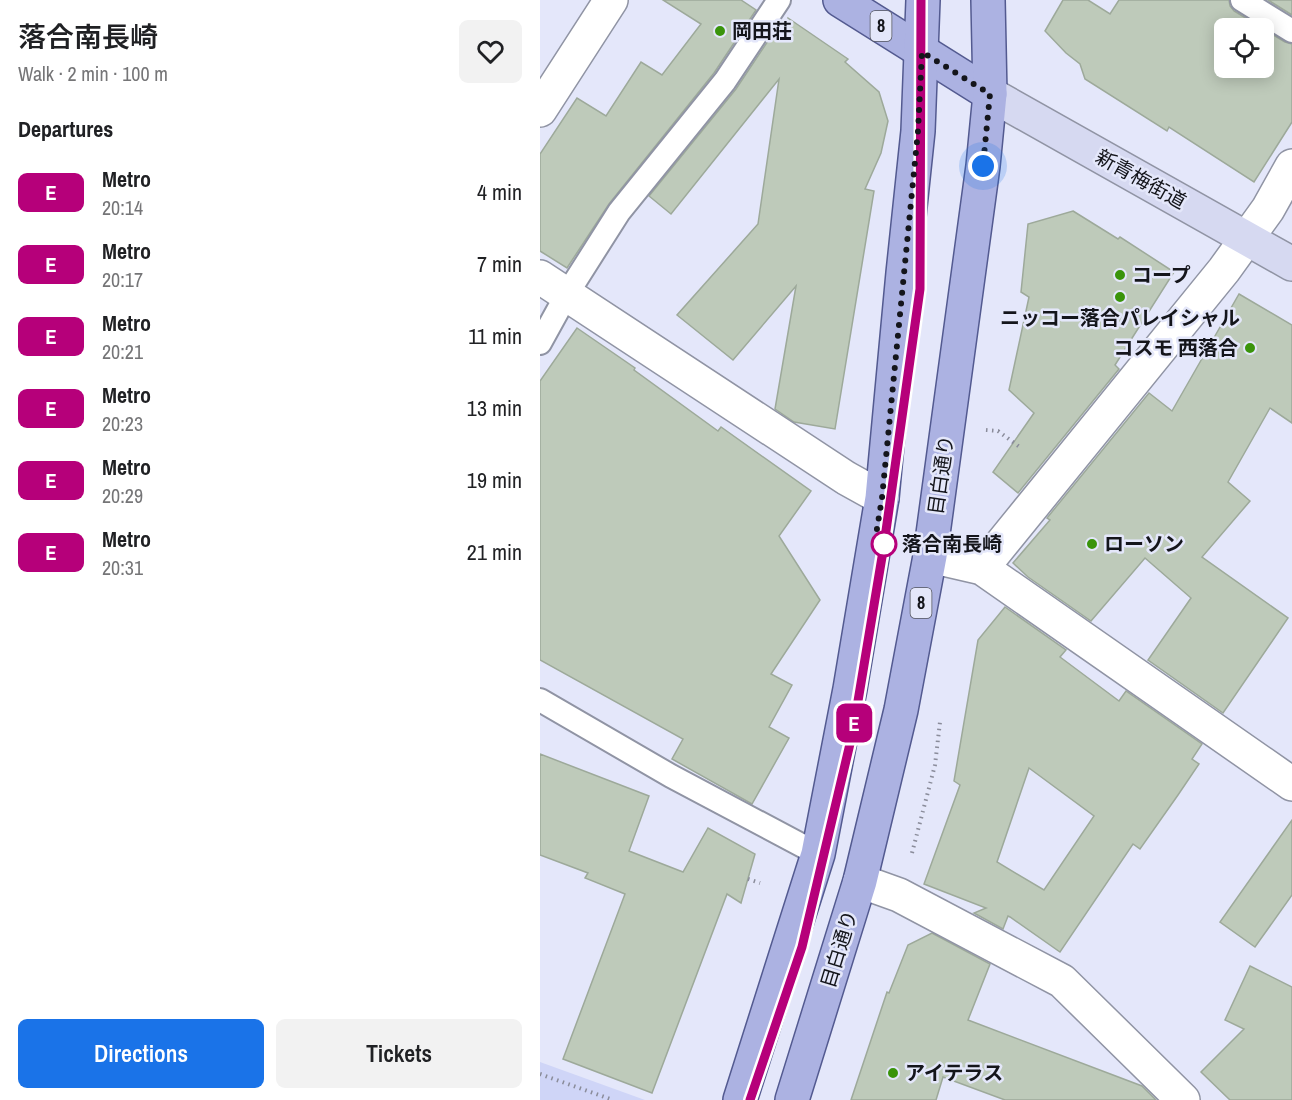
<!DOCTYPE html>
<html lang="en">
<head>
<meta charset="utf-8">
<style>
	:root { --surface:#fff; --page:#f2f2f2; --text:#202124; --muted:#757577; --accent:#1a73e8 }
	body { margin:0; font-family:"Archivo Narrow","Noto Sans JP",sans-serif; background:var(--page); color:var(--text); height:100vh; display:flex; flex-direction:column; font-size:22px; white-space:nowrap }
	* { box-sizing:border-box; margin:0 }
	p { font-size:20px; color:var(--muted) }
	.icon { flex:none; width:33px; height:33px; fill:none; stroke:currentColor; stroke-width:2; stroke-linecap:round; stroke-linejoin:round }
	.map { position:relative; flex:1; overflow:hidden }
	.panel { display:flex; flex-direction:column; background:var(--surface); width:540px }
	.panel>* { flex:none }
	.badge { padding:0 12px; border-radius:9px; font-size:21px; line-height:39px }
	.controls { position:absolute; left:674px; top:18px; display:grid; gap:12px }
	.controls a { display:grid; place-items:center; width:60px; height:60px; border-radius:9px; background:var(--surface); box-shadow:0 3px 15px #0003; font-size:30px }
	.you { position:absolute; width:30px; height:30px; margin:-15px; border:4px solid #fff; border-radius:50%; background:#1a73e8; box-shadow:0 0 0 9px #1a73e833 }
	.map>.badge { position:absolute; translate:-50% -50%; box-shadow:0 0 0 3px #fff }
	h2 { padding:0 18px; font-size:22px; line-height:54px }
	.round { display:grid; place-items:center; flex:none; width:63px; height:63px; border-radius:9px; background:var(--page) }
	.headline { display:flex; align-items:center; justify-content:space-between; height:102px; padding:0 18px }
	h1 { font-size:28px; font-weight:600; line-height:45px }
	.button { display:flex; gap:12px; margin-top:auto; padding:12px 18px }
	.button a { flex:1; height:69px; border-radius:9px; background:var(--accent); color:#fff; font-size:24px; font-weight:600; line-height:69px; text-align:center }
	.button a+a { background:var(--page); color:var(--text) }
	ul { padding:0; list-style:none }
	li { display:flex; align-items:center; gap:18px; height:72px; padding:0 18px }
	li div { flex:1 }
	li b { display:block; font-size:22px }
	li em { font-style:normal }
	li .badge { min-width:66px; font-weight:700; text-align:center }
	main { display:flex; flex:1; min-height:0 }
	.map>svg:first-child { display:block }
	.green { fill:#cfd5f7 }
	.building { fill:#becaba; stroke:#9da99a; stroke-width:1.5; fill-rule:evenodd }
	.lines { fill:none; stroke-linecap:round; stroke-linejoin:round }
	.lane-casing { stroke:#9094a4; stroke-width:26 }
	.street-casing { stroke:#9094a4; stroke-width:36 }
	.secondary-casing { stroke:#9094a4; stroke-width:36 }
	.primary-casing { stroke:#535a90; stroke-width:36 }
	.path { stroke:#8a8c9a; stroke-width:4; stroke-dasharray:1.5 4.5; stroke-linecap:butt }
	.lane { stroke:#fff; stroke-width:22 }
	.street { stroke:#fff; stroke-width:33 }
	.secondary { stroke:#d6d9f1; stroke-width:33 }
	.primary { stroke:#acb2e2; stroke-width:33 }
	.line-casing { stroke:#fff; stroke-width:14 }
	.line { stroke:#b6007a; stroke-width:9 }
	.walk { stroke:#14151b; stroke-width:6; stroke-dasharray:0 10.8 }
	.poi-dot { fill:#3a940b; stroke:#e4e7fa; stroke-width:2 }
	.stop-dot { fill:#fff; stroke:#b6007a; stroke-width:3 }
	.labels { text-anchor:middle; stroke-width:5; stroke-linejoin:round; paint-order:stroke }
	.shield { fill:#e4e7fa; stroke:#52545e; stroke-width:1.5 }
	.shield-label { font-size:18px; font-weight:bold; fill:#14151b }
	.poi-label { font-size:20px; font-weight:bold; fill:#14151b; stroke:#e4e7fa; text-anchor:start }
	.street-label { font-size:20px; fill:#14151b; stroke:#e4e7fa }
	.stop-label { font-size:20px; font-weight:bold; fill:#14151b; stroke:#e4e7fa; text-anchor:start }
</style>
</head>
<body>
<main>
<section class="panel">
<div class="headline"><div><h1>落合南長崎</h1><p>Walk · 2 min · 100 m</p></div><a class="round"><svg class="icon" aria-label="heart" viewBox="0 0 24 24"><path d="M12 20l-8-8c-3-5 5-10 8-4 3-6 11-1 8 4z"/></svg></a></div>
<h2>Departures</h2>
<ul>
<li><span class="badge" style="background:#b6007a;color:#fff">E</span><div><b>Metro</b><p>20:14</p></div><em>4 min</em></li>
<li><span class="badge" style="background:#b6007a;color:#fff">E</span><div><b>Metro</b><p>20:17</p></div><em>7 min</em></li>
<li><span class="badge" style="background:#b6007a;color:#fff">E</span><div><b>Metro</b><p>20:21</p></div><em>11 min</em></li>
<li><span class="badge" style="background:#b6007a;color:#fff">E</span><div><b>Metro</b><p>20:23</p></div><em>13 min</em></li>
<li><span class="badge" style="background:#b6007a;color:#fff">E</span><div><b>Metro</b><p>20:29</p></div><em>19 min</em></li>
<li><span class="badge" style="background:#b6007a;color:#fff">E</span><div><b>Metro</b><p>20:31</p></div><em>21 min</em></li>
</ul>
<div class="button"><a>Directions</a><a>Tickets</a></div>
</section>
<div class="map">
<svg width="752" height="1100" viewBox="0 0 752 1100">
	<rect width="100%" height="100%" fill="#e4e7fa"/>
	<path class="green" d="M0 1062 105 1100H0Z"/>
	<g class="building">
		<path d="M123 0H201L216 10 174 73 69 204 27 268 0 251V154L37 98 66 116 101 62 122 75 161 24Z"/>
		<path d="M523 0H548L570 14 579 0H689L690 6 694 11 722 28H684V68H723V29L745 42 752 44V122L714 182 629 127 627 131 545 79 540 64 526 53 505 31Z"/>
		<path d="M728 0H752V15Z"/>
		<path d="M248 18 308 59 305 62 339 92 348 121 341 153 325 189 334 191 295 429 254 422 235 409 256 286 193 360 137 315 218 224 239 79 131 214 109 196 196 89 238 26 246 31Z"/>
		<path d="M533 211 578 239 580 237 634 272 575 365 579 369 478 493 453 472 494 413 469 390 489 297 481 292 488 224Z"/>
		<path d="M699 294 752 325V423L730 408 688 482 710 501 662 557 748 618 683 713 608 660 651 598 605 558 551 621 488 577 473 563 510 520 507 518 609 393 632 411Z"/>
		<path d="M37 328 95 368 94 370 178 431 181 427 271 491 239 536 280 600 231 674 252 685 229 727 249 738 212 804 132 759 143 739 0 660V381Z"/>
		<path d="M465 607 526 650 520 657 579 701 586 691 662 744 652 759 659 764 638 795 600 849 593 844 520 952 470 917 468 916 463 929 434 913 446 908 384 884 420 785 414 781 438 640ZM489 768 554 816 504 890 457 862Z"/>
		<path d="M0 754 109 796 89 851 143 872 168 828 215 854 201 903 187 894 112 1093 23 1059 85 894 45 878 48 873 0 855Z"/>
		<path d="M752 820V895L715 947 680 922Z"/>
		<path d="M392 933 450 964 428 1020 602 1086 616 1100H465L403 1077 396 1100H311L347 992 349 993 368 945Z"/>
		<path d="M710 966 752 987V1100H690L661 1072 704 1029 685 1020Z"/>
	</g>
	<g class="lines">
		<defs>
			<g id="lane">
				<path d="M702 0 752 31"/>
				<path d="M0 343 27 294 79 212 185 81 239 0"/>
				<path d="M0 700 131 776 278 854"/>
			</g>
			<g id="street">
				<path d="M0 110 71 0"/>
				<path d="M0 277 306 478 342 498"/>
				<path d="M390 556 442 568 752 784"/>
				<path d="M442 568 684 270 728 209 752 166"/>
				<path d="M320 881 359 895 522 981 643 1100"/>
			</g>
			<path id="secondary" d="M450 94 752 264"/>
			<g id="primary">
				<path d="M300 0 450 94"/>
				<path d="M200 1100 278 854 310 689 342 498 363 273 378 131 383 0"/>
				<path d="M252 1100 320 881 361 710 390 556 443 166 450 94 448 0"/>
			</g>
		</defs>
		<use href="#lane" class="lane-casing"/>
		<use href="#street" class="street-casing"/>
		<use href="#secondary" class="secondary-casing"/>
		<use href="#primary" class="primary-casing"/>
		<g class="path">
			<path d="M446 430 458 431 481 448"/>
			<path d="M372 853 395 765 400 722"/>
			<path d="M208 879 220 883"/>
			<path d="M0 1074 73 1100"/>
		</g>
		<use href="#lane" class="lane"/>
		<use href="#street" class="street"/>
		<use href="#secondary" class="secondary"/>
		<use href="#primary" class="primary"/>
	</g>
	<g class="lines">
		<defs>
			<path id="line" d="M210 1100 262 947 313 731 344 545 380 289 381 0"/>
		</defs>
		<use href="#line" class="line-casing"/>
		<use href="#line" class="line"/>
		<path class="walk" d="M344 544 335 541 342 498 378 131 382 52 450 94 443 166"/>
	</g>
	<g class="poi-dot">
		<circle cx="180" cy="31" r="6"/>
		<circle cx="580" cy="275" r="6"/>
		<circle cx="580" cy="297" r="6"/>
		<circle cx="710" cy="348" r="6"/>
		<circle cx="552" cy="544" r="6"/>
		<circle cx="353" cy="1073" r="6"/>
	</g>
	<circle class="stop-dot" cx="344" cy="544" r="12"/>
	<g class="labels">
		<g class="shield">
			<rect x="330.5" y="11" width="21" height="30" rx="4.5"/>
			<rect x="370.5" y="588" width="21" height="30" rx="4.5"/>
		</g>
		<g class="shield-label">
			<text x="341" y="32">8</text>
			<text x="381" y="609">8</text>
		</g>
		<g class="poi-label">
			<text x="192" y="38">岡田荘</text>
			<text x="592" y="282">コープ</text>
			<text x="580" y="325" text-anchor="middle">ニッコー落合パレイシャル</text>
			<text x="698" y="355" text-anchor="end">コスモ 西落合</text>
			<text x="564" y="551">ローソン</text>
			<text x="365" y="1080">アイテラス</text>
		</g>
		<g class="street-label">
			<text transform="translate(601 179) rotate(29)" y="7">新青梅街道</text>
			<text transform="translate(401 475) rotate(-82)" y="7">目白通り</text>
			<text transform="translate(299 949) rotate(-73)" y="7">目白通り</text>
		</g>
		<g class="stop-label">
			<text x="362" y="551">落合南長崎</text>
		</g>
	</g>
</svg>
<div class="controls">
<a><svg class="icon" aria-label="locate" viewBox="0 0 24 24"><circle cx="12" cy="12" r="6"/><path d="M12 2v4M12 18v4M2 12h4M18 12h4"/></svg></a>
</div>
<div class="you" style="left:443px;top:166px"></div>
<b class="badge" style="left:314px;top:723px;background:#b6007a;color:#fff">E</b>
</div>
</main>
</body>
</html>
